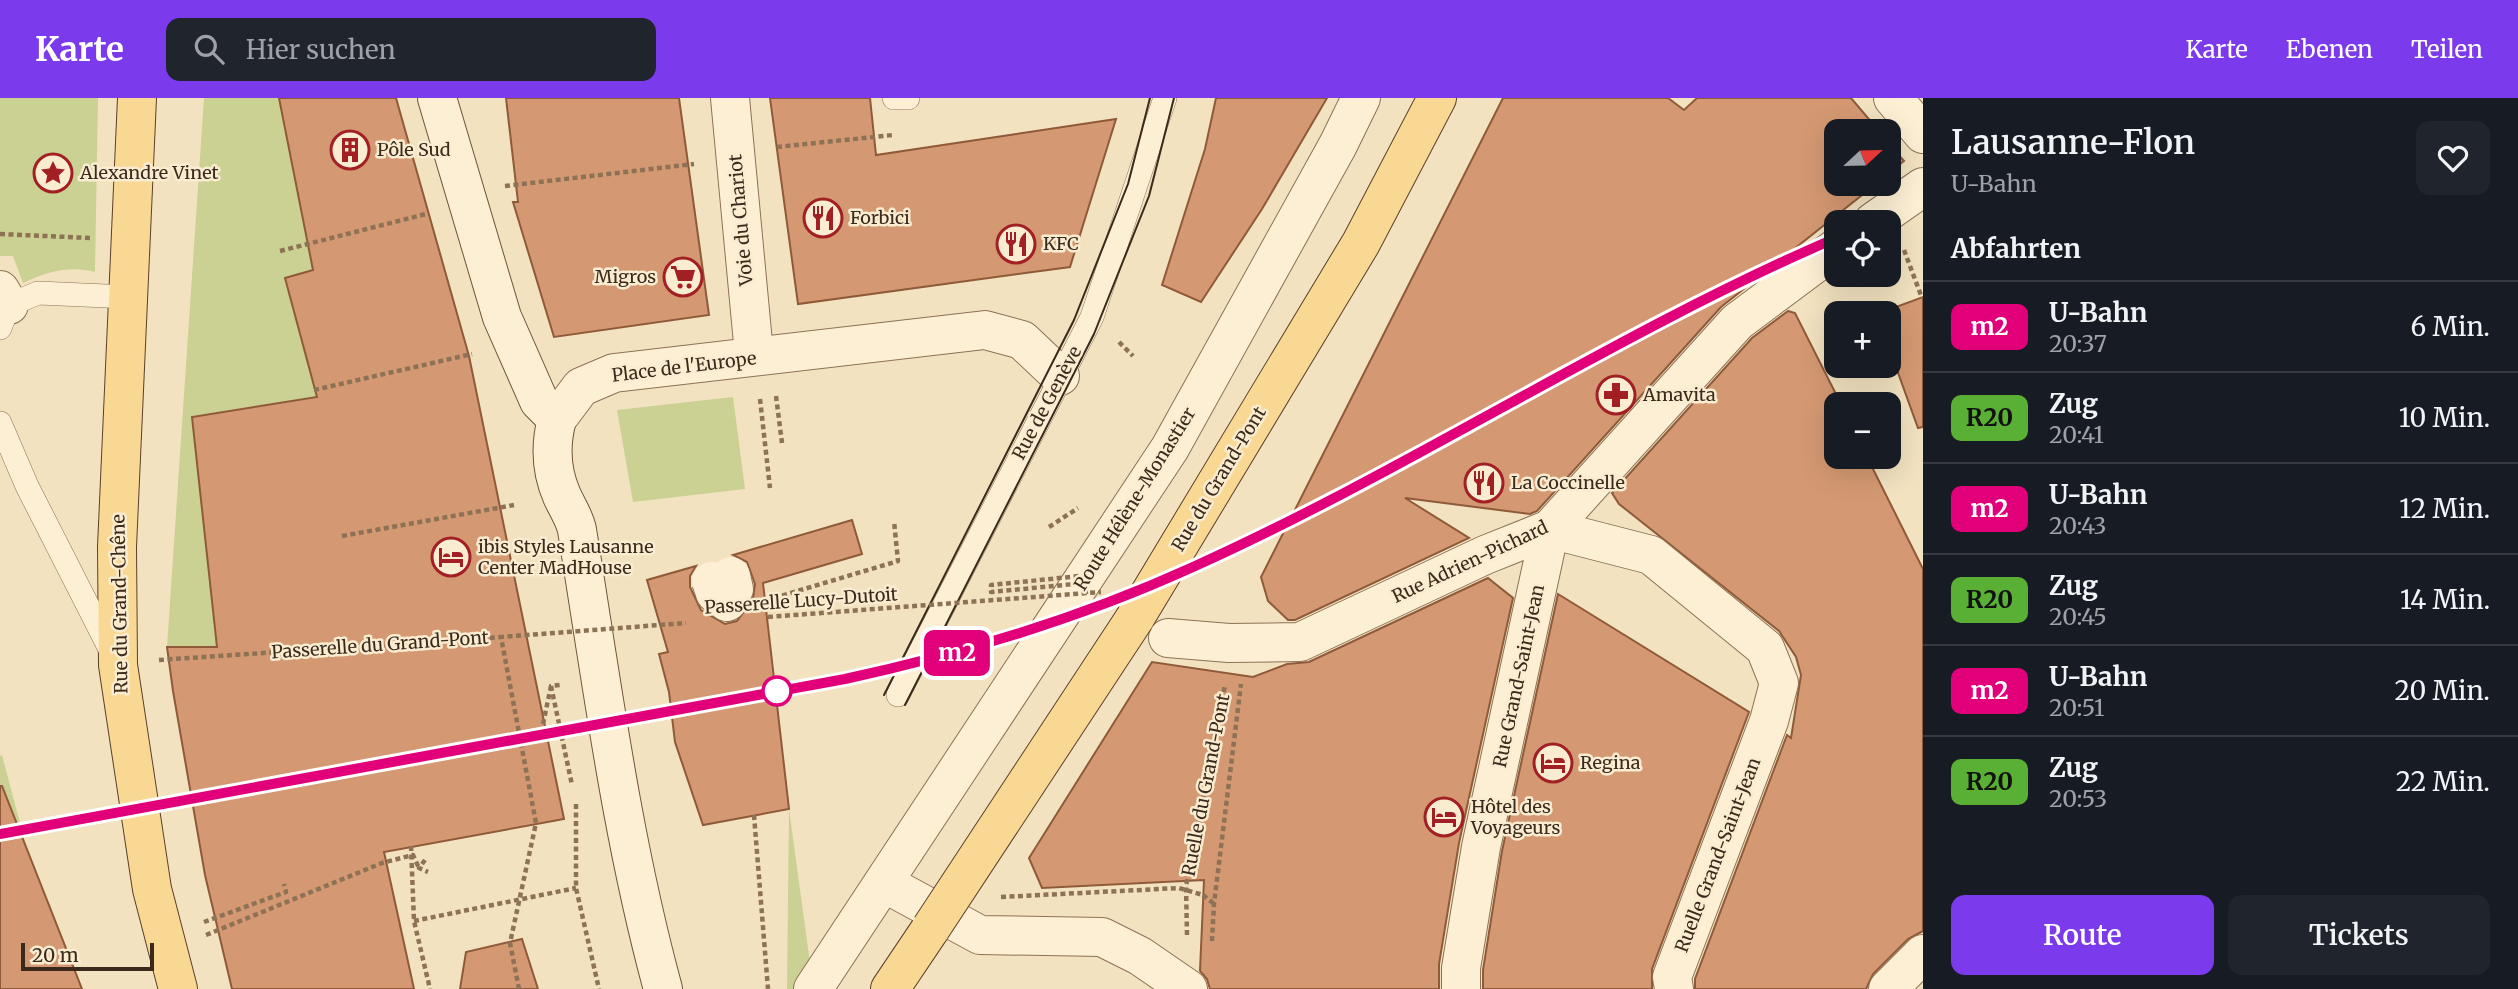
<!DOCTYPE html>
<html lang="de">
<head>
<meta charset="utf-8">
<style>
	:root { --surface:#171b24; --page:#20242c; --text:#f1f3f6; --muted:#9ea1a6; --line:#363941; --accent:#7c3aed }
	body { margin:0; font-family:Merriweather,serif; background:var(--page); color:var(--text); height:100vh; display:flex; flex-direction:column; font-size:26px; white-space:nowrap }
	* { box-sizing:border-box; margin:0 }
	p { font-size:23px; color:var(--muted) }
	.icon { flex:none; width:38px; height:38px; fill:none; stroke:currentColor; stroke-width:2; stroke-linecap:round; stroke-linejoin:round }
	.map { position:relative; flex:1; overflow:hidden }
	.details { display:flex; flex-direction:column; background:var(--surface); width:595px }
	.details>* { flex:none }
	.badge { padding:0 14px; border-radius:10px; font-size:24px; line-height:46px }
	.needle { width:46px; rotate:68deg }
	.tools { position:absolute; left:1824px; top:21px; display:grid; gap:14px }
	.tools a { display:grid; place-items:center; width:77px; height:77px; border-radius:14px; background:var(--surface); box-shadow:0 7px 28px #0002; font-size:35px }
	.scale { position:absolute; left:21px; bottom:18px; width:133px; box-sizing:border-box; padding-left:7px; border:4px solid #3b2a1c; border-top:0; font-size:19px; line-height:24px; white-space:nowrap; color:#3b2a1c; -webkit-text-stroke:5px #f9ecd0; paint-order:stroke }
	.map>.badge { position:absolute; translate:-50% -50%; box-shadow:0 0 0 4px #fff }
	h2 { padding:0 28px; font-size:26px; line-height:63px }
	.round { display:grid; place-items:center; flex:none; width:74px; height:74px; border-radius:14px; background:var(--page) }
	.overview { display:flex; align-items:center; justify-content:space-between; height:119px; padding:0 28px }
	h1 { font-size:33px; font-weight:600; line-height:52px }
	.action { display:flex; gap:14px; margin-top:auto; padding:14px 28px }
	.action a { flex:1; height:80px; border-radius:14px; background:var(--accent); color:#fff; font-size:28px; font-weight:600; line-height:80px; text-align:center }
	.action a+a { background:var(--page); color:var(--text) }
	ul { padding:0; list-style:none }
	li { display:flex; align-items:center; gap:21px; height:91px; padding:0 28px; border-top:2px solid var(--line) }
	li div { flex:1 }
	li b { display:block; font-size:26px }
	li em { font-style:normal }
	li .badge { min-width:77px; font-weight:700; text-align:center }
	header { display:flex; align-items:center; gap:42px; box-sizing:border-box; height:98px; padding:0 35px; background:var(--accent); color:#fff }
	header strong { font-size:33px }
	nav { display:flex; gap:38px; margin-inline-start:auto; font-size:24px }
	.search { width:490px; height:63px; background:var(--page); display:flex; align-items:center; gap:18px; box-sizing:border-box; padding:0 24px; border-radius:14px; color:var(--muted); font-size:26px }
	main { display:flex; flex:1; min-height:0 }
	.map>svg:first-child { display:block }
	.green { fill:#cbd193 }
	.building { fill:#d49972; stroke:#8f5a39; stroke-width:2 }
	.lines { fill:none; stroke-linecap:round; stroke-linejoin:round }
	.lane-casing { stroke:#8d7256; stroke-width:24 }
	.street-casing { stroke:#8d7256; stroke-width:40 }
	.secondary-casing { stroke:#6f5339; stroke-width:40 }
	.primary-casing { stroke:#5a402b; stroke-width:40 }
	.path { stroke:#8d7256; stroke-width:4.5; stroke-dasharray:5 3.5; stroke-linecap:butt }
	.lane { stroke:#fcefd4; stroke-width:23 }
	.street { stroke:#fcefd4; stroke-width:38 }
	.secondary { stroke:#fcefd4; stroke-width:38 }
	.primary { stroke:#f9d894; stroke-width:38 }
	.tram { stroke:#3b2a1c; stroke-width:2 }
	.street-bridge-casing { stroke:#8d7256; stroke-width:40; stroke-linecap:butt }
	.primary-bridge-casing { stroke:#5a402b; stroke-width:40; stroke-linecap:butt }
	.path-bridge { stroke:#8d7256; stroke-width:4.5; stroke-dasharray:5 3.5; stroke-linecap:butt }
	.street-bridge { stroke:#fcefd4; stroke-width:38 }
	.primary-bridge { stroke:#f9d894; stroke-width:38 }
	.line-casing { stroke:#fff; stroke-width:16 }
	.line { stroke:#e2007a; stroke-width:10 }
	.stop-dot { fill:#fff; stroke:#e2007a; stroke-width:3.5 }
	.labels { text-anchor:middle; stroke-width:5; stroke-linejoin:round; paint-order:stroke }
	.poi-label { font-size:18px; fill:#3b2a1c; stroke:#f9ecd0; text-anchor:start }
	.street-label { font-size:18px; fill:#3b2a1c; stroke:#f9ecd0 }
</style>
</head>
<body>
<header>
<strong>Karte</strong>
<div class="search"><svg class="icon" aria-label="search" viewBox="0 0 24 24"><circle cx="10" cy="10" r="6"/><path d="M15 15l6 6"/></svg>Hier suchen</div>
<nav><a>Karte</a><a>Ebenen</a><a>Teilen</a></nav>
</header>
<main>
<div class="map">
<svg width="1923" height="891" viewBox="0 0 1923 891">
	<rect width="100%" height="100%" fill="#f2e2c0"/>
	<g class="green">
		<path d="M0 0H98L95 174C70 167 45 174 23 185L13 158H0Z"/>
		<path d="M204 0H279L313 172 286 180 334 296 192 319 217 549H167Z"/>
		<path d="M733 299 745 391 633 404 617 312Z"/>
		<path d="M2 657 26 748 0 757V658Z"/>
		<path d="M789 711 811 872 799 891H787Z"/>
	</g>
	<g class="building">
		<path d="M279 0H396L469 258 564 721 384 754 414 891H232L205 777 173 593 167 549H217L192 319 317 299 285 180 313 172Z"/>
		<path d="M506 0H679L709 217 554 239 513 104H518Z"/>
		<path d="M770 0H870L876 57 1116 21 1070 169 798 206Z"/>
		<path d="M1216 0H1327L1262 111 1201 204 1162 187 1205 51Z"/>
		<path d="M1503 0H1668L1684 12 1697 0H1851L1879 33H1836V86H1876L1721 209 1537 413 1530 416 1405 400 1469 440 1295 522H1288L1268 503 1261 479Z"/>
		<path d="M1888 45 1904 63 1888 76Z"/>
		<path d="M1923 199V329L1918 330 1888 247V212Z"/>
		<path d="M1788 213 1795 215 1841 306H1836V359H1867L1923 471V833L1908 841 1873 876 1866 891H1695V881L1787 637 1791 640 1801 577 1796 559 1779 533 1619 406 1612 395 1752 240Z"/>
		<path d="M852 422 862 456 763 485 789 711 703 727 675 644 669 594 659 556 668 554 647 482 696 468 690 478V489L701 512 725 526 737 523 753 501 755 486 747 464 733 457Z"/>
		<path d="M1488 480 1513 500 1459 745 1439 866V891H1210L1207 881 1200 873 1204 782 1042 790 1029 760 1152 564 1253 579 1287 566 1309 564Z"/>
		<path d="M1558 496 1749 614 1652 871V891H1483V872L1502 753Z"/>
		<path d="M0 688H2L82 891H0Z"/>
		<path d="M522 841 538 891H460L466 854Z"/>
	</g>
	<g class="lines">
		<defs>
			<g id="lane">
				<path d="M894 0H908"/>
				<path d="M0 230 9 207 38 195 129 199"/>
				<path d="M0 325 27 388 112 555"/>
				<path d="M898 597 1092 219 1165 0"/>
			</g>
			<g id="street">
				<path d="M730 0 753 245"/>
				<path d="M1893 0 1923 36"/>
				<path d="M1873 124 1923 89"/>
				<path d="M0 192 9 207"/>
				<path d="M557 321 581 289 614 275 985 232 1022 242 1060 278"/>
				<path d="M1550 431 1651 457 1765 550 1779 585 1769 623 1672 879 1674 891"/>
				<path d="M1168 540 1229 545 1300 544 1485 457 1550 431 1737 224 1836 150"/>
				<path d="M884 785 980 837 1102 839 1140 858 1188 891"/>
				<path d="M813 891 1170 350 1338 47 1361 0"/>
				<path d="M1461 891V870L1481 749 1550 431"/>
				<path d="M1888 891 1923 856"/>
			</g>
			<path id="secondary" d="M437 0 502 219 539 303 557 321C550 347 551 373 562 398 567 409 575 421 577 432 602 586 622 741 663 891"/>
			<g id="primary">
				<path d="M137 0 117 449 118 567 152 791 178 891"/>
				<path d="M1135 520 1361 145 1437 0"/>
				<path d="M890 891 931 830"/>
			</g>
		</defs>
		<use href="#lane" class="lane-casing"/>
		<use href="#street" class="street-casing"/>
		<use href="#secondary" class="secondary-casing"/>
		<use href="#primary" class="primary-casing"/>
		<g class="path">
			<path d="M777 49 893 37"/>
			<path d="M505 88 694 66"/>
			<path d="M0 136 90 140"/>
			<path d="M1904 152 1922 200"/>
			<path d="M280 153 426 116"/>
			<path d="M1119 244 1133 258"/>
			<path d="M314 292 472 256"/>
			<path d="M776 298 782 345"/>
			<path d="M760 301 770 390"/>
			<path d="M1049 429 1078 410"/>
			<path d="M342 438 514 407"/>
			<path d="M774 500 898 463 894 423"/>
			<path d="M159 562 501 539"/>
			<path d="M551 588 572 687"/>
			<path d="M543 626 551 588 560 587"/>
			<path d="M576 706V790L599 891"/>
			<path d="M754 717 768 891"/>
			<path d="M411 748 414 823 430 891"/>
			<path d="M425 762 419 770 428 774"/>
			<path d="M1203 797 1213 805"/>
			<path d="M414 823 576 790"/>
			<path d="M204 824 286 794 284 786"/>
			<path d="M206 837 382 765 413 757 419 770"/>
			<path d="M1187 837 1186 788 1225 587"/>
			<path d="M1212 843 1214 806 1241 586"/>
		</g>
		<use href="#lane" class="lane"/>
		<use href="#street" class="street"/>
		<use href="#secondary" class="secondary"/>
		<use href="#primary" class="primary"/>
		<g class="tram">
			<path d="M884 597 1074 222 1128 86 1150 0"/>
			<path d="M905 607 1094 236 1149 98 1174 0"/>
		</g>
		<defs>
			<path id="street-bridge" d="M711 483 715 495 727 504 734 491 731 478"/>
			<path id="primary-bridge" d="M931 830 1135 520"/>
		</defs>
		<use href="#street-bridge" class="street-bridge-casing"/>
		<use href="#primary-bridge" class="primary-bridge-casing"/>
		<g class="path-bridge">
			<path d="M1086 496 1085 485 991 494V487L1089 477"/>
			<path d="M768 519 1101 494"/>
			<path d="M1001 799 1179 790 1203 797"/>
			<path d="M519 891 510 845 536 725 501 539 686 525"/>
		</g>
		<use href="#street-bridge" class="street-bridge"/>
		<use href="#primary-bridge" class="primary-bridge"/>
	</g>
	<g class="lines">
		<defs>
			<path id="line" d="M0 736 845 581C965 555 1081 520 1193 469 1413 370 1615 235 1836 140"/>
		</defs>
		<use href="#line" class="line-casing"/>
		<use href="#line" class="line"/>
	</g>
	<defs>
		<symbol id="building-ring" viewBox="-11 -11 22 22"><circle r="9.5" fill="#f9ecd0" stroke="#a22024" stroke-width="1.5"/><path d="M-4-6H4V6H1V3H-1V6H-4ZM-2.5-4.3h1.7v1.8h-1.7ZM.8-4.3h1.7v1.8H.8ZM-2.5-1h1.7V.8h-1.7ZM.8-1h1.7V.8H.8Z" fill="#a22024"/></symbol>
		<symbol id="sight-ring" viewBox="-11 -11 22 22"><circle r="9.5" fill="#f9ecd0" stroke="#a22024" stroke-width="1.5"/><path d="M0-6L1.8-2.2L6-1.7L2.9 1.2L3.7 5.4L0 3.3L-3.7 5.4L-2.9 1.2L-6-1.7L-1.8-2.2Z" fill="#a22024"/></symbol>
		<symbol id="restaurant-ring" viewBox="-11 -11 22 22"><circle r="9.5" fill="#f9ecd0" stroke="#a22024" stroke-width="1.5"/><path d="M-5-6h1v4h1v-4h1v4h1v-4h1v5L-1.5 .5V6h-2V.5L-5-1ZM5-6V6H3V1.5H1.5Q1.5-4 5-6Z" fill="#a22024"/></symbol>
		<symbol id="supermarket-ring" viewBox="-11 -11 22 22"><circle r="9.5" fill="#f9ecd0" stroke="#a22024" stroke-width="1.5"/><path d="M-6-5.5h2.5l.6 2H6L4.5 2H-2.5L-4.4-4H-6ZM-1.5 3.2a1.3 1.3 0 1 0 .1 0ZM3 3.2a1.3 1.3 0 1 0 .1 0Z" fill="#a22024"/></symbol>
		<symbol id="pharmacy-ring" viewBox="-11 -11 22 22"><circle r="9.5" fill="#f9ecd0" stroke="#a22024" stroke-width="1.5"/><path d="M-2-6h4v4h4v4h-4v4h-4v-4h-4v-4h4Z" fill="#a22024"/></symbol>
		<symbol id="hotel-ring" viewBox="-11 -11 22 22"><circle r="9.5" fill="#f9ecd0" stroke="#a22024" stroke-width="1.5"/><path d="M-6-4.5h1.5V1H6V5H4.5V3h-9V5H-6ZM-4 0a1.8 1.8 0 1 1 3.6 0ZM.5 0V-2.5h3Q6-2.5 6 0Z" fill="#a22024"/></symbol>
	</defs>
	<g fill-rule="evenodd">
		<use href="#building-ring" x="328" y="30" width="44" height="44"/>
		<use href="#sight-ring" x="31" y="53" width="44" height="44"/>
		<use href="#restaurant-ring" x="801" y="98" width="44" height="44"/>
		<use href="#restaurant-ring" x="994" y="124" width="44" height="44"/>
		<use href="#supermarket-ring" x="661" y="157" width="44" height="44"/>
		<use href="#pharmacy-ring" x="1594" y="275" width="44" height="44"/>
		<use href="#restaurant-ring" x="1462" y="363" width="44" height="44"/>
		<use href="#hotel-ring" x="429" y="437" width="44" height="44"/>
		<use href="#hotel-ring" x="1531" y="643" width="44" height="44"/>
		<use href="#hotel-ring" x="1422" y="697" width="44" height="44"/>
	</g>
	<circle class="stop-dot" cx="777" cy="593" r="14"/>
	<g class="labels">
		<g class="poi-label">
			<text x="377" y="58">Pôle Sud</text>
			<text x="80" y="81">Alexandre Vinet</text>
			<text x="850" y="126">Forbici</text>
			<text x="1043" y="152">KFC</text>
			<text x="656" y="185" text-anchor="end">Migros</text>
			<text x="1643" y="303">Amavita</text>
			<text x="1511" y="391">La Coccinelle</text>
			<text x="478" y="455">ibis Styles Lausanne<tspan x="478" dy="21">Center MadHouse</tspan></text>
			<text x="1580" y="671">Regina</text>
			<text x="1471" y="715">Hôtel des<tspan x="1471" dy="21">Voyageurs</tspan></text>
		</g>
		<g class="street-label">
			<text transform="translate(741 122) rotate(-95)" y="6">Voie du Chariot</text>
			<text transform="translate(684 269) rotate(-7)" y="6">Place de l'Europe</text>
			<text transform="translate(1047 305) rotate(-62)" y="6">Rue de Genève</text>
			<text transform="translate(1219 381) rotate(-59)" y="6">Rue du Grand-Pont</text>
			<text transform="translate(1135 401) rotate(-58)" y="6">Route Hélène-Monastier</text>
			<text transform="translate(1470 464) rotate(-25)" y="6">Rue Adrien-Pichard</text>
			<text transform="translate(801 503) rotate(-4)" y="6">Passerelle Lucy-Dutoit</text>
			<text transform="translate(120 506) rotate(-91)" y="6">Rue du Grand-Chêne</text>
			<text transform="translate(380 547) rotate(-4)" y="6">Passerelle du Grand-Pont</text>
			<text transform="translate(1519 578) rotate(-78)" y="6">Rue Grand-Saint-Jean</text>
			<text transform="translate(1206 687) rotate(-79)" y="6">Ruelle du Grand-Pont</text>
			<text transform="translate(1718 757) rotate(-69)" y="6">Ruelle Grand-Saint-Jean</text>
		</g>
	</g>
</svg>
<div class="tools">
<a><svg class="needle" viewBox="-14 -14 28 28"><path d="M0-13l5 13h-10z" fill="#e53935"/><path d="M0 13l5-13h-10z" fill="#9ea1a6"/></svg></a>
<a><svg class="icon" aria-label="locate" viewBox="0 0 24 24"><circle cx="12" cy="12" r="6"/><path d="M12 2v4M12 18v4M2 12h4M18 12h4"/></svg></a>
<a>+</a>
<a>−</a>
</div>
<div class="scale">20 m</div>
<b class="badge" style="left:957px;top:555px;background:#e2007a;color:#fff">m2</b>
</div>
<section class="details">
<div class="overview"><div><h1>Lausanne-Flon</h1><p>U-Bahn</p></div><a class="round"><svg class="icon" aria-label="heart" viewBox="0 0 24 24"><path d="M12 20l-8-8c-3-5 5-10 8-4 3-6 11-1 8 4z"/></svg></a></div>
<h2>Abfahrten</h2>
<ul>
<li><span class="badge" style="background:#e2007a;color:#fff">m2</span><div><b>U-Bahn</b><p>20:37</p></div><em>6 Min.</em></li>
<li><span class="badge" style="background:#5ab034;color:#111">R20</span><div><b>Zug</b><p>20:41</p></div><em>10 Min.</em></li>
<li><span class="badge" style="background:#e2007a;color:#fff">m2</span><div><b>U-Bahn</b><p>20:43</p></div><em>12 Min.</em></li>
<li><span class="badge" style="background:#5ab034;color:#111">R20</span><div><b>Zug</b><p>20:45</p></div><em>14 Min.</em></li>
<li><span class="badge" style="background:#e2007a;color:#fff">m2</span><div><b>U-Bahn</b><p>20:51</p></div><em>20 Min.</em></li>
<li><span class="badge" style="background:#5ab034;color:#111">R20</span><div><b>Zug</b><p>20:53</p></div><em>22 Min.</em></li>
</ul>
<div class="action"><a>Route</a><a>Tickets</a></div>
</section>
</main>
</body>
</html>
